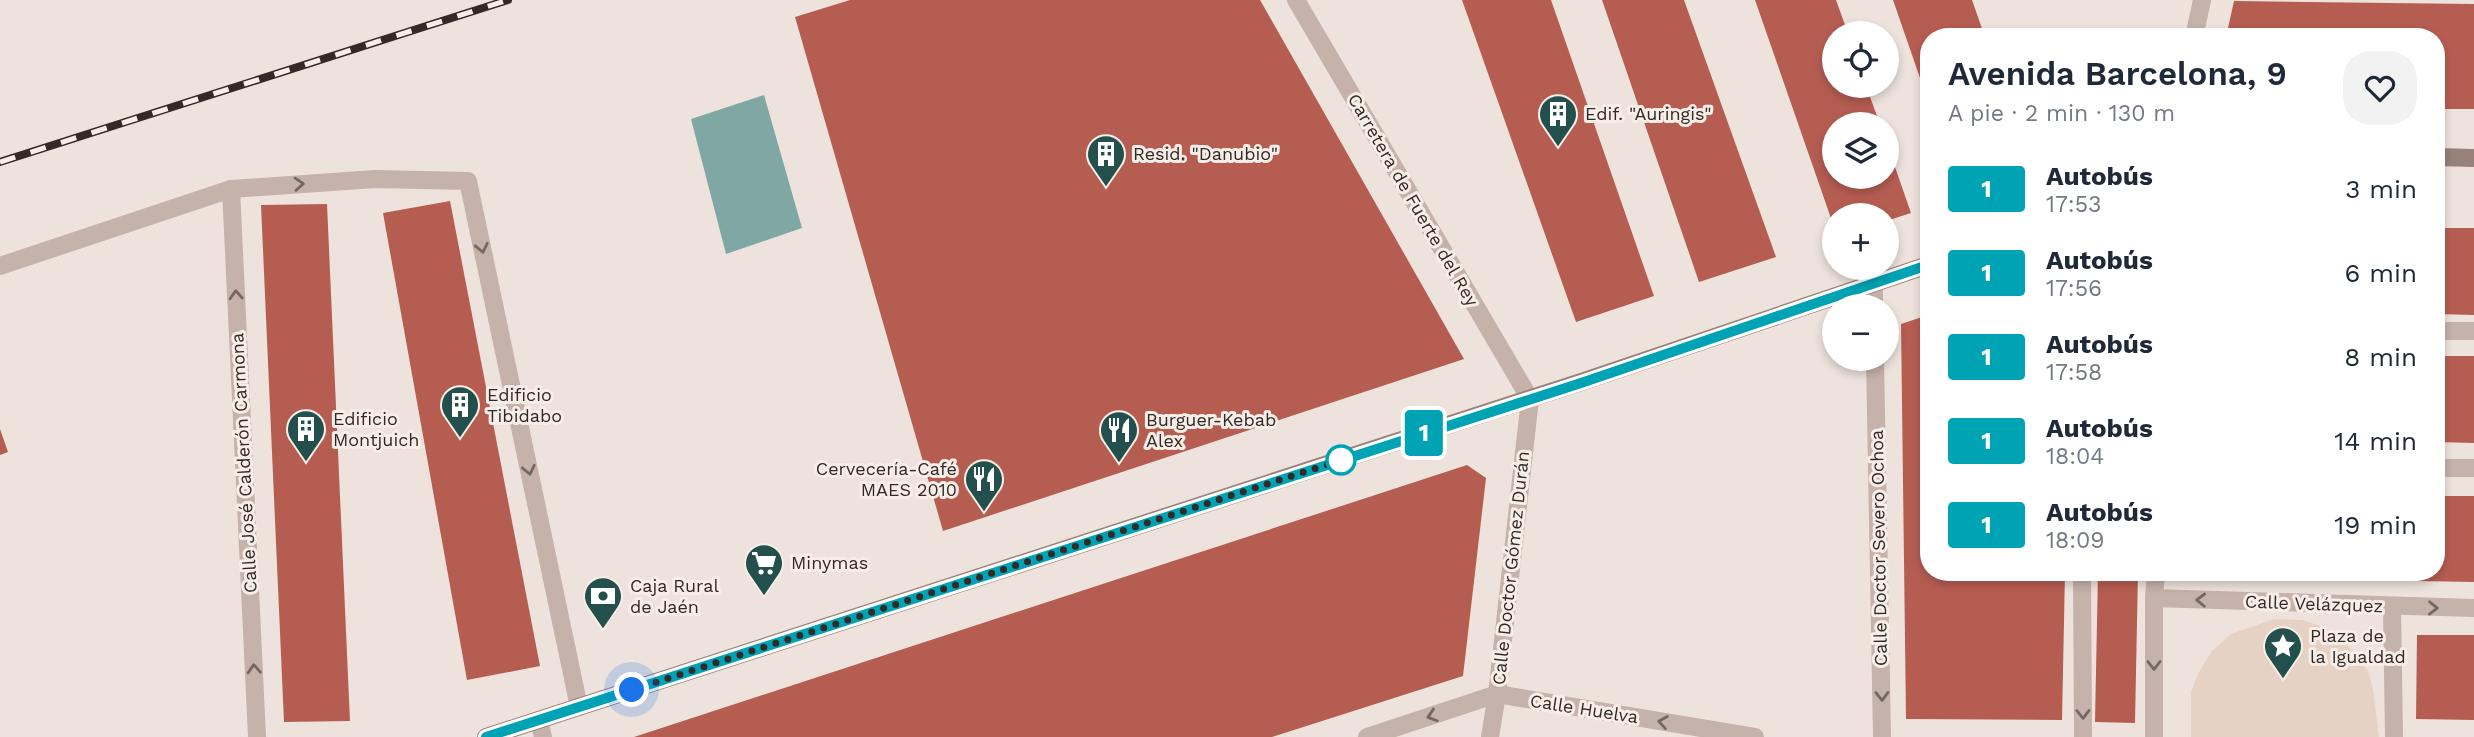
<!DOCTYPE html>
<html lang="es">
<head>
<meta charset="utf-8">
<style>
	:root { --surface:#fff; --page:#f2f2f3; --text:#1f2937; --muted:#747a83 }
	body { margin:0; font-family:"Work Sans",sans-serif; background:var(--page); color:var(--text); height:100vh; display:flex; flex-direction:column; font-size:26px; white-space:nowrap }
	* { box-sizing:border-box; margin:0 }
	p { font-size:23px; color:var(--muted) }
	.icon { flex:none; width:38px; height:38px; fill:none; stroke:currentColor; stroke-width:2; stroke-linecap:round; stroke-linejoin:round }
	.map { position:relative; flex:1; overflow:hidden }
	.panel { position:absolute; left:1920px; top:28px; width:525px; height:553px; display:flex; flex-direction:column; background:var(--surface); border-radius:28px; box-shadow:0 4px 10px #0003 }
	.panel>* { flex:none }
	.badge { padding:0 14px; border-radius:5px; font-size:24px; line-height:46px }
	.controls { position:absolute; left:1822px; top:21px; display:grid; gap:14px }
	.controls a { display:grid; place-items:center; width:77px; height:77px; border-radius:50%; background:var(--surface); box-shadow:0 4px 10px #0003; font-size:35px }
	.you { position:absolute; width:35px; height:35px; margin:-18px; border:5px solid #fff; border-radius:50%; background:#1a73e8; box-shadow:0 0 0 10px #1a73e833 }
	.map>.badge { position:absolute; translate:-50% -50%; box-shadow:0 0 0 4px #fff }
	.round { display:grid; place-items:center; flex:none; width:74px; height:74px; border-radius:28px; background:var(--page) }
	.summary { display:flex; align-items:center; justify-content:space-between; height:119px; padding:0 28px }
	h1 { font-size:33px; font-weight:600; line-height:52px }
	ul { padding:0; list-style:none }
	li { display:flex; align-items:center; gap:21px; height:84px; padding:0 28px }
	li div { flex:1 }
	li b { display:block; font-size:26px }
	li em { font-style:normal }
	li .badge { min-width:77px; font-weight:700; text-align:center }
	.map>svg:first-child { display:block }
	.plaza { fill:#e5d2c5 }
	.water { fill:#7fa8a4 }
	.building { fill:#b65d52 }
	.lines { fill:none; stroke-linecap:round; stroke-linejoin:round }
	.street { stroke:#c5b2aa; stroke-width:18 }
	.secondary { stroke:#98827b; stroke-width:18 }
	.rail-casing { stroke:#332a28; stroke-width:8 }
	.rail { stroke:#f7eee8; stroke-width:5; stroke-dasharray:16; stroke-linecap:butt }
	.oneway { stroke:#756762 }
	.line-casing { stroke:#fff; stroke-width:16 }
	.line { stroke:#00a3b4; stroke-width:10 }
	.walk { stroke:#332a28; stroke-width:7; stroke-dasharray:0 12.6 }
	.stop-dot { fill:#fff; stroke:#00a3b4; stroke-width:3.5 }
	.labels { text-anchor:middle; stroke-width:6; stroke-linejoin:round; paint-order:stroke }
	.poi-label { font-size:18px; fill:#332a28; stroke:#f7eee8; text-anchor:start }
	.street-label { font-size:18px; fill:#332a28; stroke:#f7eee8 }
</style>
</head>
<body>
<div class="map">
<svg width="2474" height="737" viewBox="0 0 2474 737">
	<rect width="100%" height="100%" fill="#eee3dc"/>
	<path class="plaza" d="M2274 619 2303 620 2326 628 2348 645 2368 671 2373 689 2379 737H2191V691L2200 670 2212 651 2231 634Z"/>
	<path class="water" d="M764 95 802 228 726 254 691 119Z"/>
	<g class="building">
		<path d="M850 0H1260L1464 359 943 531 795 17Z"/>
		<path d="M1462 0H1551L1654 296 1576 322Z"/>
		<path d="M1602 0H1684L1776 257 1699 282Z"/>
		<path d="M1755 0H1836L1848 33H1834V86H1866L1880 124H1834V177H1886L1887 144 1911 213 1886 221V215H1834V227Z"/>
		<path d="M1893 0H1972L1985 37H1928V101Z"/>
		<path d="M2234 1 2474 4V109H2436V37H2226Z"/>
		<path d="M450 201 540 666 467 680 383 213Z"/>
		<path d="M327 204 350 721 284 722 261 205Z"/>
		<path d="M2436 228H2474V315L2436 314Z"/>
		<path d="M1928 315V572H2065L2062 720 1906 719 1901 324Z"/>
		<path d="M2436 356H2474V443L2436 442Z"/>
		<path d="M0 429 8 452 0 455Z"/>
		<path d="M1467 465 1486 478 1463 676 1272 737H634Z"/>
		<path d="M2436 496H2474V582L2418 581V572H2436Z"/>
		<path d="M2098 572H2138L2135 723 2095 722Z"/>
		<path d="M2195 572H2273V580L2195 579Z"/>
		<path d="M2305 572H2384V581L2305 580Z"/>
		<path d="M2417 635H2474V720L2416 719Z"/>
	</g>
	<g class="lines">
		<g class="street">
			<path d="M1296 0 1530 399 1497 694 1490 737"/>
			<path d="M2194 37 2202 0"/>
			<path d="M231 189 257 737"/>
			<path d="M0 266 231 189 375 179 468 181 579 707"/>
			<path d="M1874 283V306"/>
			<path d="M2436 331H2474"/>
			<path d="M1875 359 1882 737"/>
			<path d="M2436 468H2474"/>
			<path d="M2082 572 2083 737"/>
			<path d="M2154 598 2474 608"/>
			<path d="M2392 607 2394 737"/>
			<path d="M539 720 543 737"/>
			<path d="M1367 737 1497 694 1755 737"/>
			<path d="M2154 737V598L2156 572"/>
		</g>
		<g class="secondary">
			<path d="M2436 157 2474 158"/>
			<path d="M486 737 1581 382 1928 265"/>
		</g>
		<defs>
			<path id="rail" d="M0 162 508 0"/>
		</defs>
		<use href="#rail" class="rail-casing"/>
		<use href="#rail" class="rail"/>
	</g>
	<defs><path id="oneway-chevron" d="M-2-3.5L2.5 0L-2 3.5" fill="none" stroke-width="1.6" stroke-linecap="round" stroke-linejoin="round" transform="scale(1.75)"/></defs>
	<g class="oneway">
		<use href="#oneway-chevron" transform="translate(299 184) rotate(-4)"/>
		<use href="#oneway-chevron" transform="translate(482 248) rotate(78)"/>
		<use href="#oneway-chevron" transform="translate(236 295) rotate(-93)"/>
		<use href="#oneway-chevron" transform="translate(529 470) rotate(78)"/>
		<use href="#oneway-chevron" transform="translate(2201 600) rotate(-178)"/>
		<use href="#oneway-chevron" transform="translate(2433 608) rotate(1)"/>
		<use href="#oneway-chevron" transform="translate(2154 665) rotate(90)"/>
		<use href="#oneway-chevron" transform="translate(254 669) rotate(-93)"/>
		<use href="#oneway-chevron" transform="translate(1882 696) rotate(89)"/>
		<use href="#oneway-chevron" transform="translate(2083 714) rotate(89)"/>
		<use href="#oneway-chevron" transform="translate(1432 716) rotate(162)"/>
		<use href="#oneway-chevron" transform="translate(1663 722) rotate(-171)"/>
	</g>
	<g class="lines">
		<defs>
			<path id="line" d="M486 737 1581 383 1928 265"/>
		</defs>
		<use href="#line" class="line-casing"/>
		<use href="#line" class="line"/>
		<path class="walk" d="M632 690 1341 460"/>
	</g>
	<defs>
		<symbol id="building-pin" viewBox="-11 -11 22 30"><path d="M0 17L-7.5 6A9.5 9.5 0 1 1 7.5 6Z" fill="#234f4c" stroke="#f7eee8"/><path d="M-4-6H4V6H1V3H-1V6H-4ZM-2.5-4.3h1.7v1.8h-1.7ZM.8-4.3h1.7v1.8H.8ZM-2.5-1h1.7V.8h-1.7ZM.8-1h1.7V.8H.8Z" fill="#fff"/></symbol>
		<symbol id="restaurant-pin" viewBox="-11 -11 22 30"><path d="M0 17L-7.5 6A9.5 9.5 0 1 1 7.5 6Z" fill="#234f4c" stroke="#f7eee8"/><path d="M-5-6h1v4h1v-4h1v4h1v-4h1v5L-1.5 .5V6h-2V.5L-5-1ZM5-6V6H3V1.5H1.5Q1.5-4 5-6Z" fill="#fff"/></symbol>
		<symbol id="supermarket-pin" viewBox="-11 -11 22 30"><path d="M0 17L-7.5 6A9.5 9.5 0 1 1 7.5 6Z" fill="#234f4c" stroke="#f7eee8"/><path d="M-6-5.5h2.5l.6 2H6L4.5 2H-2.5L-4.4-4H-6ZM-1.5 3.2a1.3 1.3 0 1 0 .1 0ZM3 3.2a1.3 1.3 0 1 0 .1 0Z" fill="#fff"/></symbol>
		<symbol id="bank-pin" viewBox="-11 -11 22 30"><path d="M0 17L-7.5 6A9.5 9.5 0 1 1 7.5 6Z" fill="#234f4c" stroke="#f7eee8"/><path d="M-6-4H6V4H-6ZM0-2.3a2.3 2.3 0 1 0 0 4.6a2.3 2.3 0 1 0 0-4.6Z" fill="#fff"/></symbol>
		<symbol id="sight-pin" viewBox="-11 -11 22 30"><path d="M0 17L-7.5 6A9.5 9.5 0 1 1 7.5 6Z" fill="#234f4c" stroke="#f7eee8"/><path d="M0-6L1.8-2.2L6-1.7L2.9 1.2L3.7 5.4L0 3.3L-3.7 5.4L-2.9 1.2L-6-1.7L-1.8-2.2Z" fill="#fff"/></symbol>
	</defs>
	<g fill-rule="evenodd">
		<use href="#building-pin" x="1536" y="92" width="44" height="60"/>
		<use href="#building-pin" x="1084" y="132" width="44" height="60"/>
		<use href="#building-pin" x="438" y="383" width="44" height="60"/>
		<use href="#building-pin" x="284" y="407" width="44" height="60"/>
		<use href="#restaurant-pin" x="1097" y="408" width="44" height="60"/>
		<use href="#restaurant-pin" x="962" y="457" width="44" height="60"/>
		<use href="#supermarket-pin" x="742" y="541" width="44" height="60"/>
		<use href="#bank-pin" x="581" y="574" width="44" height="60"/>
		<use href="#sight-pin" x="2261" y="624" width="44" height="60"/>
	</g>
	<circle class="stop-dot" cx="1341" cy="460" r="14"/>
	<g class="labels">
		<g class="poi-label">
			<text x="1585" y="120">Edif. "Auringis"</text>
			<text x="1133" y="160">Resid. "Danubio"</text>
			<text x="487" y="401">Edificio<tspan x="487" dy="21">Tibidabo</tspan></text>
			<text x="333" y="425">Edificio<tspan x="333" dy="21">Montjuich</tspan></text>
			<text x="1146" y="426">Burguer-Kebab<tspan x="1146" dy="21">Alex</tspan></text>
			<text x="957" y="475" text-anchor="end">Cervecería-Café<tspan x="957" dy="21">MAES 2010</tspan></text>
			<text x="791" y="569">Minymas</text>
			<text x="630" y="592">Caja Rural<tspan x="630" dy="21">de Jaén</tspan></text>
			<text x="2310" y="642">Plaza de<tspan x="2310" dy="21">la Igualdad</tspan></text>
		</g>
		<g class="street-label">
			<text transform="translate(1413 200) rotate(60)" y="6">Carretera de Fuerte del Rey</text>
			<text transform="translate(244 463) rotate(-93)" y="6">Calle José Calderón Carmona</text>
			<text transform="translate(1879 548) rotate(-91)" y="6">Calle Doctor Severo Ochoa</text>
			<text transform="translate(1511 568) rotate(-84)" y="6">Calle Doctor Gómez Durán</text>
			<text transform="translate(2314 604) rotate(2)" y="6">Calle Velázquez</text>
			<text transform="translate(1584 709) rotate(9)" y="6">Calle Huelva</text>
		</g>
	</g>
</svg>
<div class="controls">
<a><svg class="icon" aria-label="locate" viewBox="0 0 24 24"><circle cx="12" cy="12" r="6"/><path d="M12 2v4M12 18v4M2 12h4M18 12h4"/></svg></a>
<a><svg class="icon" aria-label="layers" viewBox="0 0 24 24"><path d="M12 4l9 5-9 5-9-5zM3 14l9 5 9-5"/></svg></a>
<a>+</a>
<a>−</a>
</div>
<div class="you" style="left:632px;top:690px"></div>
<b class="badge" style="left:1424px;top:433px;background:#00a3b4;color:#fff">1</b>
<section class="panel">
<div class="summary"><div><h1>Avenida Barcelona, 9</h1><p>A pie · 2 min · 130 m</p></div><a class="round"><svg class="icon" aria-label="heart" viewBox="0 0 24 24"><path d="M12 20l-8-8c-3-5 5-10 8-4 3-6 11-1 8 4z"/></svg></a></div>
<ul>
<li><span class="badge" style="background:#00a3b4;color:#fff">1</span><div><b>Autobús</b><p>17:53</p></div><em>3 min</em></li>
<li><span class="badge" style="background:#00a3b4;color:#fff">1</span><div><b>Autobús</b><p>17:56</p></div><em>6 min</em></li>
<li><span class="badge" style="background:#00a3b4;color:#fff">1</span><div><b>Autobús</b><p>17:58</p></div><em>8 min</em></li>
<li><span class="badge" style="background:#00a3b4;color:#fff">1</span><div><b>Autobús</b><p>18:04</p></div><em>14 min</em></li>
<li><span class="badge" style="background:#00a3b4;color:#fff">1</span><div><b>Autobús</b><p>18:09</p></div><em>19 min</em></li>
</ul>
</section>
</div>
</body>
</html>
